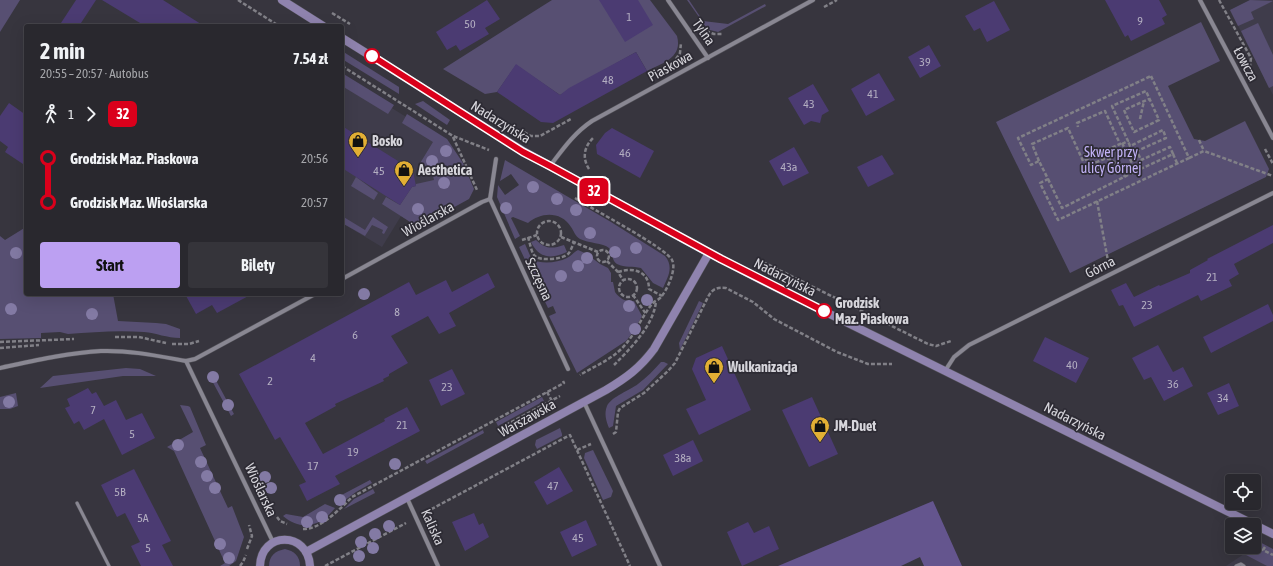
<!DOCTYPE html>
<html lang="pl">
<head>
<meta charset="utf-8">
<style>
	:root { --surface:#29282e; --page:#35343a; --text:#f1f3f6; --muted:#a5a6aa; --line:#45444a; --accent:#bca0f2 }
	body { margin:0; font-family:"Asap Condensed",sans-serif; background:var(--page); color:var(--text); height:100vh; display:flex; flex-direction:column; font-size:15px; white-space:nowrap }
	* { box-sizing:border-box; margin:0 }
	p { font-size:13px; color:var(--muted) }
	.icon { flex:none; width:22px; height:22px; fill:none; stroke:currentColor; stroke-width:2; stroke-linecap:round; stroke-linejoin:round }
	.map { position:relative; flex:1; overflow:hidden }
	.sheet { position:absolute; left:24px; top:24px; width:320px; height:272px; display:flex; flex-direction:column; background:var(--surface); border-radius:4px; box-shadow:0 4px 16px #0002,0 0 0 1px var(--line) }
	.sheet>* { flex:none }
	.badge { padding:0 8px; border-radius:6px; font-size:14px; line-height:26px }
	.fabs { position:absolute; left:1225px; top:474px; display:grid; gap:8px }
	.fabs a { display:grid; place-items:center; width:36px; height:36px; border-radius:4px; background:var(--surface); box-shadow:0 4px 16px #0002,0 0 0 1px var(--line); font-size:20px }
	.map>.badge { position:absolute; translate:-50% -50%; box-shadow:0 0 0 2px #fff }
	.legs { display:flex; align-items:center; gap:6px; height:44px; padding:0 16px; font-size:13px }
	.legs p { margin-inline-start:auto }
	.headline { display:flex; align-items:center; justify-content:space-between; height:68px; padding:0 16px }
	h1 { font-size:22px; font-weight:700; line-height:30px }
	.action { display:flex; gap:8px; margin-top:auto; padding:8px 16px }
	.action a { flex:1; height:46px; border-radius:4px; background:var(--accent); color:#111; font-size:16px; font-weight:700; line-height:46px; text-align:center }
	.action a+a { background:var(--page); color:var(--text) }
	ul { padding:0 16px; list-style:none }
	li { display:flex; align-items:center; gap:14px; height:44px; font-size:15px }
	li i { display:grid; place-items:center; width:6px; height:100%; margin:0 5px; background:currentColor }
	li i::after { content:''; width:10px; height:10px; margin:-5px; border:3px solid; border-radius:50%; background:var(--surface) }
	li p { margin-inline-start:auto }
	li:first-child i { background:linear-gradient(#0000 50%,currentColor 0) }
	li:last-child i { background:linear-gradient(currentColor 50%,#0000 0) }
	.map>svg:first-child { display:block }
	.built { fill:#3f3c4b }
	.green { fill:#574f72 }
	.forest { fill:#64558e }
	.building { fill:#4b3b72 }
	.lines { fill:none; stroke-linecap:round; stroke-linejoin:round }
	.lane-casing { stroke:#525158; stroke-width:4 }
	.street-casing { stroke:#525158; stroke-width:5 }
	.secondary-casing { stroke:#525158; stroke-width:9 }
	.path { stroke:#818087; stroke-width:2.5; stroke-dasharray:4 2; stroke-linecap:butt }
	.lane { stroke:#898792; stroke-width:3 }
	.street { stroke:#898792; stroke-width:4 }
	.secondary { stroke:#8f83ae; stroke-width:8 }
	.tree { fill:#837aa4 }
	.line-1-casing { stroke:#fff; stroke-width:9 }
	.line-1 { stroke:#da001b; stroke-width:6 }
	.stop-1-dot { fill:#fff; stroke:#da001b; stroke-width:2 }
	.labels { text-anchor:middle; stroke-width:3.5; stroke-linejoin:round; paint-order:stroke }
	.number-label { font-size:12px; fill:#b3aec1 }
	.street-label { font-size:14px; fill:#d6d5db; stroke:#2d2b34 }
	.poi-label { font-size:14px; font-weight:bold; fill:#d6d5db; stroke:#2d2b34; text-anchor:start }
	.park-label { font-size:14px; fill:#c2b2f7; stroke:#2d2b34 }
	.stop-label { font-size:14px; font-weight:bold; fill:#d6d5db; stroke:#2d2b34; text-anchor:start }
</style>
</head>
<body>
<div class="map">
<svg width="1273" height="566" viewBox="0 0 1273 566">
	<rect width="100%" height="100%" fill="#37353e"/>
	<g class="built">
		<path d="M1250 0H1273V95L1230 10Z"/>
		<path d="M342 77 448 143 418 227 401 216 382 247 342 223Z"/>
		<path d="M1244 554 1268 566H1226Z"/>
	</g>
	<g class="green">
		<path d="M0 0H20L0 32Z"/>
		<path d="M552 0H650L677 36C683 58 662 63 647 71L636 52 560 95 516 65 497 92 485 94 443 69Z"/>
		<path d="M687 0H689L703 21 728 24 765 4 766 6 718 32 710 30 706 27Z"/>
		<path d="M1250 0 1273 1 1251 12 1254 19 1238 26 1230 10Z"/>
		<path d="M1201 22 1220 61 1168 86 1194 139 1205 141 1245 121 1269 169 1266 177 1070 273 996 122Z"/>
		<path d="M1258 23 1273 55V86L1269 88 1241 31Z"/>
		<path d="M342 51 399 87V94L342 59Z"/>
		<path d="M342 73 394 105 388 114 342 86Z"/>
		<path d="M423 101 450 120 447 125 415 104Z"/>
		<path d="M407 114 447 139 463 163 474 189 469 199 418 227 382 204 386 197 400 205 412 187 416 186V184L434 180 433 176 419 165 433 142 402 123Z"/>
		<path d="M505 160 611 222 665 256C674 267 668 277 663 288L653 283 641 268C633 266 625 268 617 264 611 260 613 252 609 248 603 243 588 243 580 239 575 236 574 231 571 227 561 211 541 212 528 223L513 217 511 218 520 236 515 239 497 197 498 185 505 195 519 185 511 174 500 181Z"/>
		<path d="M356 177 378 193 374 200 351 186Z"/>
		<path d="M342 216 365 230 373 217 388 227 384 234 382 233 383 230 372 225 365 236 342 223Z"/>
		<path d="M26 227V294H113L118 321 156 323 166 324 180 329V338C167 338 156 333 144 332 119 330 93 332 68 334L60 332 41 333V338L0 339V236L5 240Z"/>
		<path d="M536 240C545 249 552 249 564 245L567 252C552 259 539 259 531 242Z"/>
		<path d="M525 244 532 260C542 264 557 263 567 258 571 256 574 252 578 250L587 254 600 264 608 268 611 273V282H613L615 292C620 299 626 302 634 301L642 316 634 331 626 341 577 373 549 316 556 313 553 306 548 308 519 247Z"/>
		<path d="M699 301 703 303 680 350 679 343Z"/>
		<path d="M661 362H664L668 364 643 390 616 406 613 426 609 428C606 421 604 413 607 406 611 397 630 390 638 384 647 377 654 370 661 362Z"/>
		<path d="M126 368 140 369 156 376H123L40 388 53 376Z"/>
		<path d="M211 371 234 414 231 416 210 377Z"/>
		<path d="M16 393 18 406 10 409H0V397Z"/>
		<path d="M542 397 544 401 498 426 496 422Z"/>
		<path d="M180 405 188 406 190 407 206 445 200 448 228 508 232 506 244 537 236 561 229 566H220L225 563 174 451 167 447 193 432Z"/>
		<path d="M560 428 562 434V436L537 449 535 445 536 440Z"/>
		<path d="M483 430 484 433 427 464 425 461Z"/>
		<path d="M593 450 613 491 611 497 603 500 584 458 585 453Z"/>
		<path d="M370 480 372 483 356 492 340 504 334 499Z"/>
		<path d="M373 489 375 493 344 509 354 499Z"/>
		<path d="M325 504 335 508C321 526 302 532 283 516L286 514 303 517Z"/>
		<path d="M1254 539 1273 549V566H1267L1244 554 1248 547H1254Z"/>
		<path d="M285 549C294 551 300 556 300 566H269C269 556 275 551 285 549Z"/>
	</g>
	<path class="forest" d="M933 501 962 566H924L920 557 901 566H778Z"/>
	<g class="building">
		<path d="M76 0H96L79 26H59Z"/>
		<path d="M102 0H163L204 26H145Z"/>
		<path d="M487 0 500 19 485 28 489 34 460 51 456 45 447 50 436 32Z"/>
		<path d="M599 0H638L653 25 625 42Z"/>
		<path d="M1105 0H1159L1167 15 1162 18 1165 24 1131 41 1128 35 1125 37Z"/>
		<path d="M994 1 1010 30 987 42 980 28 974 31 965 16Z"/>
		<path d="M929 45 941 66 920 78 908 57Z"/>
		<path d="M636 52 647 71 553 123 541 122 497 92 516 64 560 95 569 88Z"/>
		<path d="M879 73 895 100 866 116 851 89Z"/>
		<path d="M813 84 829 111 822 115 820 123 811 121 804 125 788 98Z"/>
		<path d="M9 103 26 115V166L5 152 8 147 0 141V116Z"/>
		<path d="M342 126 398 161 397 164 413 171 416 186 412 187 400 205 342 168Z"/>
		<path d="M612 128 654 151 640 178 597 154 596 145 605 133Z"/>
		<path d="M794 147 809 173 783 186 769 161Z"/>
		<path d="M882 155 894 174 868 187 857 167Z"/>
		<path d="M1273 225V243L1234 264 1239 274 1229 280 1232 286 1201 301 1198 295 1134 327 1123 305 1119 306 1111 290 1126 283 1134 297 1159 285 1160 286 1190 273V270L1208 260 1207 259Z"/>
		<path d="M488 273 495 287 449 313 456 326 439 334 428 316 391 336 408 363 389 374V376L383 379 384 381 335 404 336 406 305 423 323 454 385 421 384 419 407 407 420 431 335 476 340 484 307 501 299 485 306 482 280 437 275 440 239 374 409 282 416 295 446 280 452 292Z"/>
		<path d="M185 294H252L217 313 212 305 196 314Z"/>
		<path d="M1268 304 1273 315V321L1211 353 1203 337Z"/>
		<path d="M1045 337 1089 358 1076 383 1033 361Z"/>
		<path d="M1158 345 1173 372 1183 367 1193 386 1164 401 1151 377 1144 380 1132 358Z"/>
		<path d="M722 346 751 410 699 435 686 409 706 400 692 369 696 358Z"/>
		<path d="M452 369 465 394 441 406 429 380Z"/>
		<path d="M1229 383 1239 406 1218 415 1207 393Z"/>
		<path d="M88 388 92 394 96 392 104 406 116 400 126 420 142 413 155 438 122 455 104 419 84 430 79 421 74 424 65 408 70 406 67 399Z"/>
		<path d="M812 397 838 454 809 467 782 410Z"/>
		<path d="M693 440 703 461 673 476 663 455Z"/>
		<path d="M559 467 573 491 547 505 534 482Z"/>
		<path d="M134 469 171 541 162 545 173 566H141L131 546 140 542 125 513 117 517 101 485Z"/>
		<path d="M474 513 479 525 483 523 489 537 465 551 452 522Z"/>
		<path d="M586 520 597 545 572 557 560 532Z"/>
		<path d="M748 522 754 533 769 526 779 549 742 566 727 532Z"/>
	</g>
	<g class="lines">
		<defs>
			<g id="lane">
				<path d="M77 503 109 566"/>
				<path d="M1236 566 1241 564 1244 566"/>
			</g>
			<g id="street">
				<path d="M668 0 708 58"/>
				<path d="M1200 0 1273 138"/>
				<path d="M550 166C563 149 574 133 592 121L813 0"/>
				<path d="M490 199 568 369"/>
				<path d="M490 199 496 159"/>
				<path d="M342 279 482 202 490 199"/>
				<path d="M186 361 195 359 315 294"/>
				<path d="M0 368C33 361 67 353 101 351 129 350 158 356 186 361L273 542"/>
				<path d="M945 371 954 357 969 345 1273 193"/>
				<path d="M584 402 660 566"/>
				<path d="M407 498 438 566"/>
			</g>
			<g id="secondary">
				<path d="M282 0 323 26"/>
				<path d="M342 38 523 151 709 253 767 283 945 371 1273 534"/>
				<path d="M306 552 606 390C626 378 640 368 654 349L709 253"/>
				<path d="M260 566C261 531 308 531 310 566"/>
			</g>
		</defs>
		<use href="#lane" class="lane-casing"/>
		<use href="#street" class="street-casing"/>
		<use href="#secondary" class="secondary-casing"/>
		<g class="path">
			<path d="M238 0 279 26"/>
			<path d="M1219 0 1251 58 1250 66"/>
			<path d="M824 7 837 0"/>
			<path d="M332 13 350 24"/>
			<path d="M706 31 714 34H723"/>
			<path d="M676 59 680 53 681 43"/>
			<path d="M342 66 453 136 489 150"/>
			<path d="M1151 76 1189 158 1058 220 1040 183 1048 179 1039 161 1031 165 1018 138Z"/>
			<path d="M1140 119 1144 101"/>
			<path d="M524 132 531 136H540L571 119"/>
			<path d="M453 137 477 190"/>
			<path d="M1199 140 1204 151"/>
			<path d="M1122 143 1136 171 1173 154 1170 147 1141 160 1137 151 1166 138 1163 130 1130 146 1128 141"/>
			<path d="M1122 144 1128 141 1112 106 1146 91 1159 120 1134 132 1124 110 1149 99"/>
			<path d="M1265 149 1273 164"/>
			<path d="M1173 154 1177 163"/>
			<path d="M1189 158 1204 151 1273 176"/>
			<path d="M1039 161 1032 144 1068 128 1083 161 1120 144 1105 111 1077 123 1078 127"/>
			<path d="M589 169C582 158 584 147 593 138"/>
			<path d="M1100 173 1095 163C1097 162 1101 160 1104 159 1114 157 1121 170 1125 177"/>
			<path d="M1048 179 1062 208 1136 171"/>
			<path d="M575 198C592 209 665 247 672 260 677 269 667 290 661 297 659 300 654 301 652 304 640 319 634 338 619 351 608 361 593 367 580 375"/>
			<path d="M1097 201 1108 261"/>
			<circle cx="549" cy="233" r="12"/>
			<path d="M528 237C530 243 531 251 534 255 539 262 563 259 568 254 571 251 572 246 574 243"/>
			<path d="M561 237 598 252"/>
			<path d="M522 240 537 235"/>
			<circle cx="603" cy="256" r="6"/>
			<path d="M607 261 618 272 623 280"/>
			<path d="M763 262 928 344 936 346 951 341"/>
			<path d="M618 272C633 267 649 271 649 289L662 296"/>
			<circle cx="628" cy="288" r="9"/>
			<path d="M633 295 646 314"/>
			<path d="M115 337H139L166 343"/>
			<path d="M0 342 74 339"/>
			<path d="M172 344H189L199 341"/>
			<path d="M0 348 39 345"/>
			<path d="M614 365C631 348 654 325 656 301"/>
			<path d="M547 392 552 401"/>
			<path d="M506 425 560 396"/>
			<path d="M613 434 616 432 618 412 620 408 644 393 668 371 675 363 708 297C712 289 717 287 726 288L753 302 774 319 837 352 868 364H892"/>
			<path d="M577 450 591 444"/>
			<path d="M426 512 570 435 630 566"/>
			<path d="M277 517 280 521 287 524"/>
			<path d="M303 529C320 530 341 508 352 497L564 383 563 381"/>
			<path d="M1265 547 1263 550 1273 555"/>
			<path d="M247 549 252 536 249 525"/>
			<path d="M240 566 243 562 246 555"/>
			<path d="M325 566 406 523"/>
		</g>
		<use href="#lane" class="lane"/>
		<use href="#street" class="street"/>
		<use href="#secondary" class="secondary"/>
	</g>
	<g class="tree">
		<circle cx="446" cy="151" r="6"/>
		<circle cx="432" cy="161" r="6"/>
		<circle cx="444" cy="183" r="6"/>
		<circle cx="533" cy="187" r="6"/>
		<circle cx="557" cy="199" r="6"/>
		<circle cx="506" cy="208" r="6"/>
		<circle cx="418" cy="209" r="6"/>
		<circle cx="576" cy="210" r="6"/>
		<circle cx="590" cy="233" r="6"/>
		<circle cx="636" cy="248" r="6"/>
		<circle cx="615" cy="252" r="6"/>
		<circle cx="16" cy="253" r="6"/>
		<circle cx="587" cy="258" r="6"/>
		<circle cx="578" cy="266" r="6"/>
		<circle cx="561" cy="276" r="6"/>
		<circle cx="364" cy="294" r="6"/>
		<circle cx="647" cy="300" r="6"/>
		<circle cx="629" cy="306" r="6"/>
		<circle cx="11" cy="309" r="6"/>
		<circle cx="92" cy="314" r="6"/>
		<circle cx="635" cy="329" r="6"/>
		<circle cx="213" cy="377" r="6"/>
		<circle cx="9" cy="402" r="6"/>
		<circle cx="228" cy="405" r="6"/>
		<circle cx="178" cy="445" r="6"/>
		<circle cx="201" cy="462" r="6"/>
		<circle cx="395" cy="464" r="6"/>
		<circle cx="207" cy="476" r="6"/>
		<circle cx="265" cy="477" r="6"/>
		<circle cx="215" cy="488" r="6"/>
		<circle cx="271" cy="488" r="6"/>
		<circle cx="340" cy="500" r="6"/>
		<circle cx="322" cy="517" r="6"/>
		<circle cx="307" cy="522" r="6"/>
		<circle cx="389" cy="526" r="6"/>
		<circle cx="375" cy="534" r="6"/>
		<circle cx="361" cy="542" r="6"/>
		<circle cx="220" cy="544" r="6"/>
		<circle cx="373" cy="548" r="6"/>
		<circle cx="359" cy="556" r="6"/>
		<circle cx="229" cy="558" r="6"/>
	</g>
	<g class="lines">
		<defs>
			<path id="line-1" d="M372 56 523 152 550 166 721 259 824 311"/>
		</defs>
		<use href="#line-1" class="line-1-casing"/>
		<use href="#line-1" class="line-1"/>
	</g>
	<defs>
		<symbol id="shop-pin" viewBox="-11 -11 22 30"><path d="M0 17L-7.5 6A9.5 9.5 0 1 1 7.5 6Z" fill="#e2af34" stroke="#2d2b34"/><path d="M-5-2.5h2.3a2.7 3.5 0 0 1 5.4 0H5L5.5 6h-11ZM-1.5-2.5h3a1.5 2.3 0 0 0-3 0Z" fill="#111"/></symbol>
	</defs>
	<g fill-rule="evenodd">
		<use href="#shop-pin" x="347" y="130" width="22" height="30"/>
		<use href="#shop-pin" x="393" y="159" width="22" height="30"/>
		<use href="#shop-pin" x="703" y="356" width="22" height="30"/>
		<use href="#shop-pin" x="809" y="415" width="22" height="30"/>
	</g>
	<g class="stop-1-dot">
		<circle cx="372" cy="56" r="7"/>
		<circle cx="824" cy="311" r="7"/>
	</g>
	<g class="labels">
		<g class="number-label">
			<text x="629" y="21">1</text>
			<text x="1140" y="25">9</text>
			<text x="470" y="28">50</text>
			<text x="925" y="66">39</text>
			<text x="608" y="84">48</text>
			<text x="873" y="98">41</text>
			<text x="809" y="108">43</text>
			<text x="625" y="157">46</text>
			<text x="789" y="171">43a</text>
			<text x="379" y="175">45</text>
			<text x="1212" y="281">21</text>
			<text x="1147" y="309">23</text>
			<text x="397" y="316">8</text>
			<text x="355" y="339">6</text>
			<text x="313" y="362">4</text>
			<text x="1072" y="369">40</text>
			<text x="270" y="385">2</text>
			<text x="1173" y="388">36</text>
			<text x="447" y="391">23</text>
			<text x="1223" y="402">34</text>
			<text x="93" y="414">7</text>
			<text x="402" y="429">21</text>
			<text x="132" y="438">5</text>
			<text x="353" y="456">19</text>
			<text x="683" y="462">38a</text>
			<text x="313" y="470">17</text>
			<text x="553" y="490">47</text>
			<text x="120" y="496">5B</text>
			<text x="143" y="522">5A</text>
			<text x="578" y="542">45</text>
			<text x="148" y="552">5</text>
		</g>
		<g class="street-label">
			<text transform="translate(704 32) rotate(55)" y="5">Tylna</text>
			<text transform="translate(1246 64) rotate(62)" y="5">Łowcza</text>
			<text transform="translate(670 66) rotate(-29)" y="5">Piaskowa</text>
			<text transform="translate(501 122) rotate(32)" y="5">Nadarzyńska</text>
			<text transform="translate(428 219) rotate(-29)" y="5">Wioślarska</text>
			<text transform="translate(1100 267) rotate(-27)" y="5">Górna</text>
			<text transform="translate(785 277) rotate(27)" y="5">Nadarzyńska</text>
			<text transform="translate(539 279) rotate(65)" y="5">Szczęsna</text>
			<text transform="translate(527 418) rotate(-29)" y="5">Warszawska</text>
			<text transform="translate(1075 421) rotate(27)" y="5">Nadarzyńska</text>
			<text transform="translate(261 490) rotate(65)" y="5">Wioślarska</text>
			<text transform="translate(433 527) rotate(66)" y="5">Kaliska</text>
		</g>
		<g class="poi-label">
			<text x="372" y="146">Bosko</text>
			<text x="418" y="175">Aesthetica</text>
			<text x="728" y="372">Wulkanizacja</text>
			<text x="834" y="431">JM-Duet</text>
		</g>
		<g class="park-label">
			<text x="1111" y="157">Skwer przy<tspan x="1111" dy="16">ulicy Górnej</tspan></text>
		</g>
		<g class="stop-label">
			<text x="835" y="308">Grodzisk<tspan x="835" dy="16">Maz. Piaskowa</tspan></text>
		</g>
	</g>
</svg>
<div class="fabs">
<a><svg class="icon" aria-label="locate" viewBox="0 0 24 24"><circle cx="12" cy="12" r="6"/><path d="M12 2v4M12 18v4M2 12h4M18 12h4"/></svg></a>
<a><svg class="icon" aria-label="layers" viewBox="0 0 24 24"><path d="M12 4l9 5-9 5-9-5zM3 14l9 5 9-5"/></svg></a>
</div>
<b class="badge" style="left:594px;top:191px;background:#da001b;color:#fff">32</b>
<section class="sheet">
<div class="headline"><div><h1>2 min</h1><p>20:55 – 20:57 · Autobus</p></div><b>7.54 zł</b></div>
<div class="legs"><svg class="icon" aria-label="walk" viewBox="0 0 24 24"><circle cx="13" cy="4" r="2"/><path d="M13 8l-2 6 4 7M11 14l-3 7M7 12l3-4h3l4 4"/></svg>1<svg class="icon" aria-label="forward" viewBox="0 0 24 24"><path d="M9 5l7 7-7 7"/></svg><b class="badge" style="background:#da001b;color:#fff">32</b></div>
<ul>
<li><i style="color:#da001b"></i><b>Grodzisk Maz. Piaskowa</b><p>20:56</p></li>
<li><i style="color:#da001b"></i><b>Grodzisk Maz. Wioślarska</b><p>20:57</p></li>
</ul>
<div class="action"><a>Start</a><a>Bilety</a></div>
</section>
</div>
</body>
</html>
